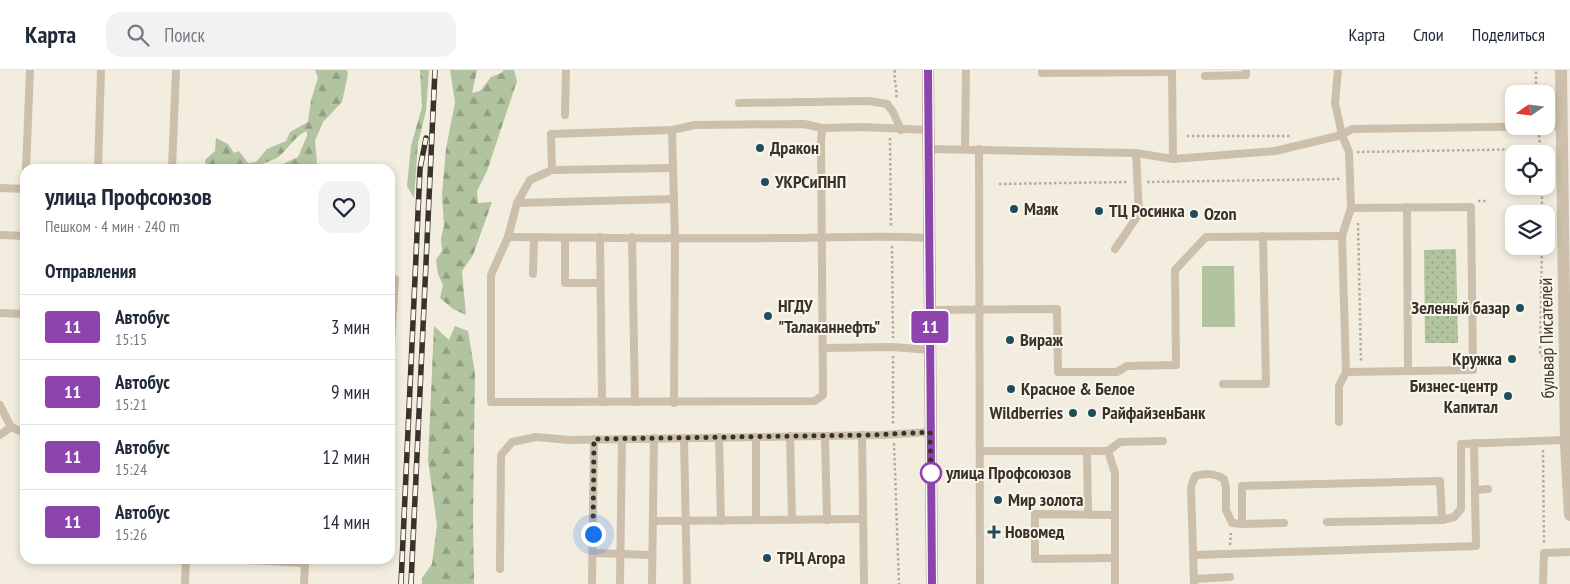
<!DOCTYPE html>
<html lang="ru">
<head>
<meta charset="utf-8">
<style>
	:root { --surface:#fff; --page:#f2f2f3; --text:#1f2937; --muted:#747a83; --line:#e0e1e3 }
	body { margin:0; font-family:"PT Sans Narrow",sans-serif; background:var(--page); color:var(--text); height:100vh; display:flex; flex-direction:column; font-size:19px; white-space:nowrap }
	* { box-sizing:border-box; margin:0 }
	p { font-size:16px; color:var(--muted) }
	.icon { flex:none; width:28px; height:28px; fill:none; stroke:currentColor; stroke-width:2; stroke-linecap:round; stroke-linejoin:round }
	.map { position:relative; flex:1; overflow:hidden }
	.drawer { position:absolute; left:20px; top:94px; width:375px; height:400px; display:flex; flex-direction:column; background:var(--surface); border-radius:15px; box-shadow:0 2px 8px #0003 }
	.drawer>* { flex:none }
	.badge { padding:0 10px; border-radius:4px; font-size:18px; line-height:32px }
	.needle { width:32px; rotate:256deg }
	.tools { position:absolute; left:1505px; top:15px; display:grid; gap:10px }
	.tools a { display:grid; place-items:center; width:50px; height:50px; border-radius:10px; background:var(--surface); box-shadow:0 2px 8px #0003; font-size:25px }
	.you { position:absolute; width:25px; height:25px; margin:-12px; border:4px solid #fff; border-radius:50%; background:#1a73e8; box-shadow:0 0 0 8px #1a73e833 }
	.map>.badge { position:absolute; translate:-50% -50%; box-shadow:0 0 0 2px #fff }
	h2 { padding:0 25px; font-size:19px; line-height:45px }
	.round { display:grid; place-items:center; flex:none; width:52px; height:52px; border-radius:15px; background:var(--page) }
	.headline { display:flex; align-items:center; justify-content:space-between; height:85px; padding:0 25px }
	h1 { font-size:24px; font-weight:700; line-height:38px }
	ul { padding:0; list-style:none }
	li { display:flex; align-items:center; gap:15px; height:65px; padding:0 25px; border-top:1px solid var(--line) }
	li div { flex:1 }
	li b { display:block; font-size:19px }
	li em { font-style:normal }
	li .badge { min-width:55px; font-weight:700; text-align:center }
	header { display:flex; align-items:center; gap:30px; box-sizing:border-box; height:70px; padding:0 25px; background:var(--surface); border-bottom:1px solid var(--line) }
	header strong { font-size:24px }
	nav { display:flex; gap:28px; margin-inline-start:auto; font-size:18px }
	.search { width:350px; height:45px; background:var(--page); display:flex; align-items:center; gap:12px; box-sizing:border-box; padding:0 18px; border-radius:15px; color:var(--muted); font-size:19px }
	.map>svg:first-child { display:block }
	.grass { fill:url(#grass-dots) }
	.forest { fill:url(#forest-firs) }
	.garden { fill:#b1c39f }
	.lines { fill:none; stroke-linecap:round; stroke-linejoin:round }
	.path { stroke:#b8aa95; stroke-width:2.5; stroke-dasharray:2.5 2.5; stroke-linecap:butt }
	.service { stroke:#ccbfab; stroke-width:8 }
	.minor { stroke:#ccbfab; stroke-width:12 }
	.secondary { stroke:#9f8f7c; stroke-width:12 }
	.rail-casing { stroke:#39322a; stroke-width:5.5 }
	.rail { stroke:#faf6ec; stroke-width:4; stroke-dasharray:11; stroke-linecap:butt }
	.line-casing { stroke:#fff; stroke-width:11 }
	.line { stroke:#8e44ad; stroke-width:8 }
	.walk { stroke:#39322a; stroke-width:5; stroke-dasharray:0 9 }
	.poi-dot { fill:#1f4d5b; stroke:#faf6ec; stroke-width:2 }
	.stop-dot { fill:#fff; stroke:#8e44ad; stroke-width:2.5 }
	.labels { text-anchor:middle; stroke-width:4; stroke-linejoin:round; paint-order:stroke }
	.poi-label { font-size:18px; font-weight:bold; fill:#39322a; stroke:#faf6ec; text-anchor:start }
	.street-label { font-size:18px; fill:#39322a; stroke:#faf6ec }
	.stop-label { font-size:18px; font-weight:bold; fill:#39322a; stroke:#faf6ec; text-anchor:start }
</style>
</head>
<body>
<header>
<strong>Карта</strong>
<div class="search"><svg class="icon" aria-label="search" viewBox="0 0 24 24"><circle cx="10" cy="10" r="6"/><path d="M15 15l6 6"/></svg>Поиск</div>
<nav><a>Карта</a><a>Слои</a><a>Поделиться</a></nav>
</header>
<div class="map">
<svg width="1570" height="514" viewBox="0 0 1570 514">
	<defs>
		<pattern id="grass-dots" width="8" height="8" patternUnits="userSpaceOnUse" patternTransform="scale(1.25)"><rect width="8" height="8" fill="#b1c39f"/><path d="M2 2h.1M6 6h.1" fill="none" stroke="#919f82" stroke-width="1.8" stroke-linecap="round"/></pattern>
		<pattern id="forest-firs" width="22" height="20" patternUnits="userSpaceOnUse" patternTransform="scale(1.25)"><rect width="22" height="20" fill="#b1c39f"/><path d="M5 1l3.5 6h-7zM16 11l3.5 6h-7z" fill="#919f82"/></pattern>
	</defs>
	<rect width="100%" height="100%" fill="#f3ede0"/>
	<path class="grass" d="M1456 179 1458 273H1425L1424 180Z"/>
	<g class="forest">
		<path d="M315 0H347L348 4 342 32 323 52 315 71 317 93 313 99H272L298 87 307 66V61C295 65 288 80 277 88 271 91 264 93 258 96L261 99H206L205 90 215 81 216 68 228 74 234 83 239 81 248 93 256 92 267 79 286 71 290 62 308 52 311 30 318 8Z"/>
		<path d="M420 0H429L426 41 418 73 414 128 407 116 411 76 422 37Z"/>
		<path d="M450 0H477L472 23 480 21 491 7 501 3 504 0H514L517 11 487 101 477 121 478 133 492 132 473 185 462 201 466 245 453 239 440 228 443 215 438 204 436 190 442 181 441 168 444 156 442 124 446 79 455 32Z"/>
		<path d="M434 256 449 270 455 256 468 261 475 303 473 449 474 514H422V508L432 494 437 455 428 390Z"/>
	</g>
	<path class="garden" d="M1202 196H1234L1235 257H1202Z"/>
	<g class="lines">
		<g class="path">
			<path d="M895 0C893 10 898 19 896 29"/>
			<path d="M1536 24V0"/>
			<path d="M1539 65 1541 84"/>
			<path d="M1187 66H1290"/>
			<path d="M890 68 891 158"/>
			<path d="M1357 82 1541 79"/>
			<path d="M1147 112 1342 109"/>
			<path d="M999 114 1129 112"/>
			<path d="M1478 131H1487"/>
			<path d="M1542 144V116"/>
			<path d="M1358 153 1361 292"/>
			<path d="M892 176 893 268"/>
			<path d="M1542 176 1540 285 1552 288"/>
			<path d="M893 286V355"/>
			<path d="M894 373 899 514"/>
			<path d="M1543 380 1544 474"/>
			<path d="M1230 475 1231 463"/>
		</g>
		<g class="service">
			<path d="M1042 0V3L1172 2"/>
			<path d="M1172 0 1173 89"/>
			<path d="M1338 0 1335 33 1342 65 1349 82 1351 138 1342 166 1346 302 1339 316V352"/>
			<path d="M1205 6 1246 5V0"/>
			<path d="M739 33 869 31 887 34 893 42 901 60"/>
			<path d="M565 45 566 0"/>
			<path d="M672 60 675 169 674 333"/>
			<path d="M929 79 1136 83 1173 89 1275 81 1342 65 1352 59 1561 56"/>
			<path d="M965 79 966 0"/>
			<path d="M979 79 980 514"/>
			<path d="M672 98 552 100 551 64 672 60 695 55 804 54 822 58 863 57 928 60"/>
			<path d="M26 99 30 0"/>
			<path d="M98 99 101 0"/>
			<path d="M172 99 176 0"/>
			<path d="M552 100 530 110 517 133 508 167 491 205V332L815 331 823 325 821 72 822 58"/>
			<path d="M0 118 25 119"/>
			<path d="M517 133 674 129"/>
			<path d="M1407 137 1408 301"/>
			<path d="M0 165 25 166"/>
			<path d="M508 167C600 168 693 169 785 168 833 168 881 165 929 168"/>
			<path d="M600 167 602 332"/>
			<path d="M632 167 635 332"/>
			<path d="M565 168V213H600"/>
			<path d="M1115 179 1139 144 1136 83"/>
			<path d="M533 204 534 168"/>
			<path d="M390 208 395 209 390 289"/>
			<path d="M930 240 1057 239 1058 302H1117L1127 296 1176 295 1175 200 1206 167 1342 166"/>
			<path d="M0 243 25 244"/>
			<path d="M823 278 893 277 931 280"/>
			<path d="M1346 302 1473 300 1471 137 1351 138"/>
			<path d="M1223 314H1266L1263 166"/>
			<path d="M0 335 11 357 25 363"/>
			<path d="M0 365 11 357"/>
			<path d="M862 365 864 514"/>
			<path d="M790 366 792 450"/>
			<path d="M825 366 827 450"/>
			<path d="M719 367 721 451"/>
			<path d="M684 368 687 514"/>
			<path d="M980 381H1108L1120 372 1163 371"/>
			<path d="M1087 381 1088 444"/>
			<path d="M1108 381 1115 403V514"/>
			<path d="M1475 420 1488 419"/>
			<path d="M1114 445 1035 444V489L1114 488"/>
			<path d="M756 450V367"/>
			<path d="M653 451 863 449"/>
			<path d="M1327 452 1442 450 1454 447 1461 439V374L1566 370"/>
			<path d="M1242 454V416L1440 411 1442 450"/>
			<path d="M593 483 652 485"/>
			<path d="M1194 485 1476 476 1474 373"/>
			<path d="M229 489 305 493 304 514"/>
			<path d="M500 499 501 385 512 372 536 367 569 370 882 365 930 362"/>
			<path d="M1194 509 1230 507"/>
			<path d="M185 514 186 489"/>
			<path d="M592 514 594 369"/>
			<path d="M620 514 622 369"/>
			<path d="M652 514 654 368"/>
			<path d="M1194 514 1191 417 1195 406C1206 403 1214 403 1224 409L1226 418V440L1232 453 1242 454 1284 453"/>
			<path d="M1543 514 1544 483 1570 482"/>
		</g>
		<path class="minor" d="M1561 0 1566 376 1570 445"/>
		<path class="secondary" d="M928 0 932 514"/>
		<defs>
			<g id="rail">
				<path d="M401 514 420 99 426 68"/>
				<path d="M411 514 435 0"/>
			</g>
		</defs>
		<use href="#rail" class="rail-casing"/>
		<use href="#rail" class="rail"/>
	</g>
	<g class="lines">
		<defs>
			<path id="line" d="M928 0 932 514"/>
		</defs>
		<use href="#line" class="line-casing"/>
		<use href="#line" class="line"/>
		<path class="walk" d="M593 464 594 369 872 365 930 362 931 403"/>
	</g>
	<g class="poi-dot">
		<circle cx="760" cy="78" r="5"/>
		<circle cx="765" cy="112" r="5"/>
		<circle cx="1014" cy="139" r="5"/>
		<circle cx="1099" cy="141" r="5"/>
		<circle cx="1194" cy="144" r="5"/>
		<circle cx="1520" cy="238" r="5"/>
		<circle cx="768" cy="246" r="5"/>
		<circle cx="1010" cy="270" r="5"/>
		<circle cx="1512" cy="289" r="5"/>
		<circle cx="1011" cy="319" r="5"/>
		<circle cx="1508" cy="326" r="5"/>
		<circle cx="1073" cy="343" r="5"/>
		<circle cx="1092" cy="343" r="5"/>
		<circle cx="998" cy="430" r="5"/>
		<path d="M991.5 454.5h5v5h5v5h-5v5h-5v-5h-5v-5h5z"/>
		<circle cx="767" cy="488" r="5"/>
	</g>
	<circle class="stop-dot" cx="931" cy="403" r="10"/>
	<g class="labels">
		<g class="poi-label">
			<text x="770" y="84">Дракон</text>
			<text x="775" y="118">УКРСиПНП</text>
			<text x="1024" y="145">Маяк</text>
			<text x="1109" y="147">ТЦ Росинка</text>
			<text x="1204" y="150">Ozon</text>
			<text x="778" y="242">НГДУ<tspan x="778" dy="21">"Талаканнефть"</tspan></text>
			<text x="1510" y="244" text-anchor="end">Зеленый базар</text>
			<text x="1020" y="276">Вираж</text>
			<text x="1502" y="295" text-anchor="end">Кружка</text>
			<text x="1498" y="322" text-anchor="end">Бизнес-центр<tspan x="1498" dy="21">Капитал</tspan></text>
			<text x="1021" y="325">Красное &amp; Белое</text>
			<text x="1063" y="349" text-anchor="end">Wildberries</text>
			<text x="1102" y="349">РайфайзенБанк</text>
			<text x="1008" y="436">Мир золота</text>
			<text x="1005" y="468">Новомед</text>
			<text x="777" y="494">ТРЦ Агора</text>
		</g>
		<g class="street-label">
			<text transform="translate(1547 268) rotate(-91)" y="6">бульвар Писателей</text>
		</g>
		<g class="stop-label">
			<text x="946" y="409">улица Профсоюзов</text>
		</g>
	</g>
</svg>
<div class="tools">
<a><svg class="needle" viewBox="-14 -14 28 28"><path d="M0-13l5 13h-10z" fill="#e53935"/><path d="M0 13l5-13h-10z" fill="#747a83"/></svg></a>
<a><svg class="icon" aria-label="locate" viewBox="0 0 24 24"><circle cx="12" cy="12" r="6"/><path d="M12 2v4M12 18v4M2 12h4M18 12h4"/></svg></a>
<a><svg class="icon" aria-label="layers" viewBox="0 0 24 24"><path d="M12 4l9 5-9 5-9-5zM3 14l9 5 9-5"/></svg></a>
</div>
<div class="you" style="left:593px;top:464px"></div>
<b class="badge" style="left:930px;top:257px;background:#8e44ad;color:#fff">11</b>
<section class="drawer">
<div class="headline"><div><h1>улица Профсоюзов</h1><p>Пешком · 4 мин · 240 m</p></div><a class="round"><svg class="icon" aria-label="heart" viewBox="0 0 24 24"><path d="M12 20l-8-8c-3-5 5-10 8-4 3-6 11-1 8 4z"/></svg></a></div>
<h2>Отправления</h2>
<ul>
<li><span class="badge" style="background:#8e44ad;color:#fff">11</span><div><b>Автобус</b><p>15:15</p></div><em>3 мин</em></li>
<li><span class="badge" style="background:#8e44ad;color:#fff">11</span><div><b>Автобус</b><p>15:21</p></div><em>9 мин</em></li>
<li><span class="badge" style="background:#8e44ad;color:#fff">11</span><div><b>Автобус</b><p>15:24</p></div><em>12 мин</em></li>
<li><span class="badge" style="background:#8e44ad;color:#fff">11</span><div><b>Автобус</b><p>15:26</p></div><em>14 мин</em></li>
</ul>
</section>
</div>
</body>
</html>
